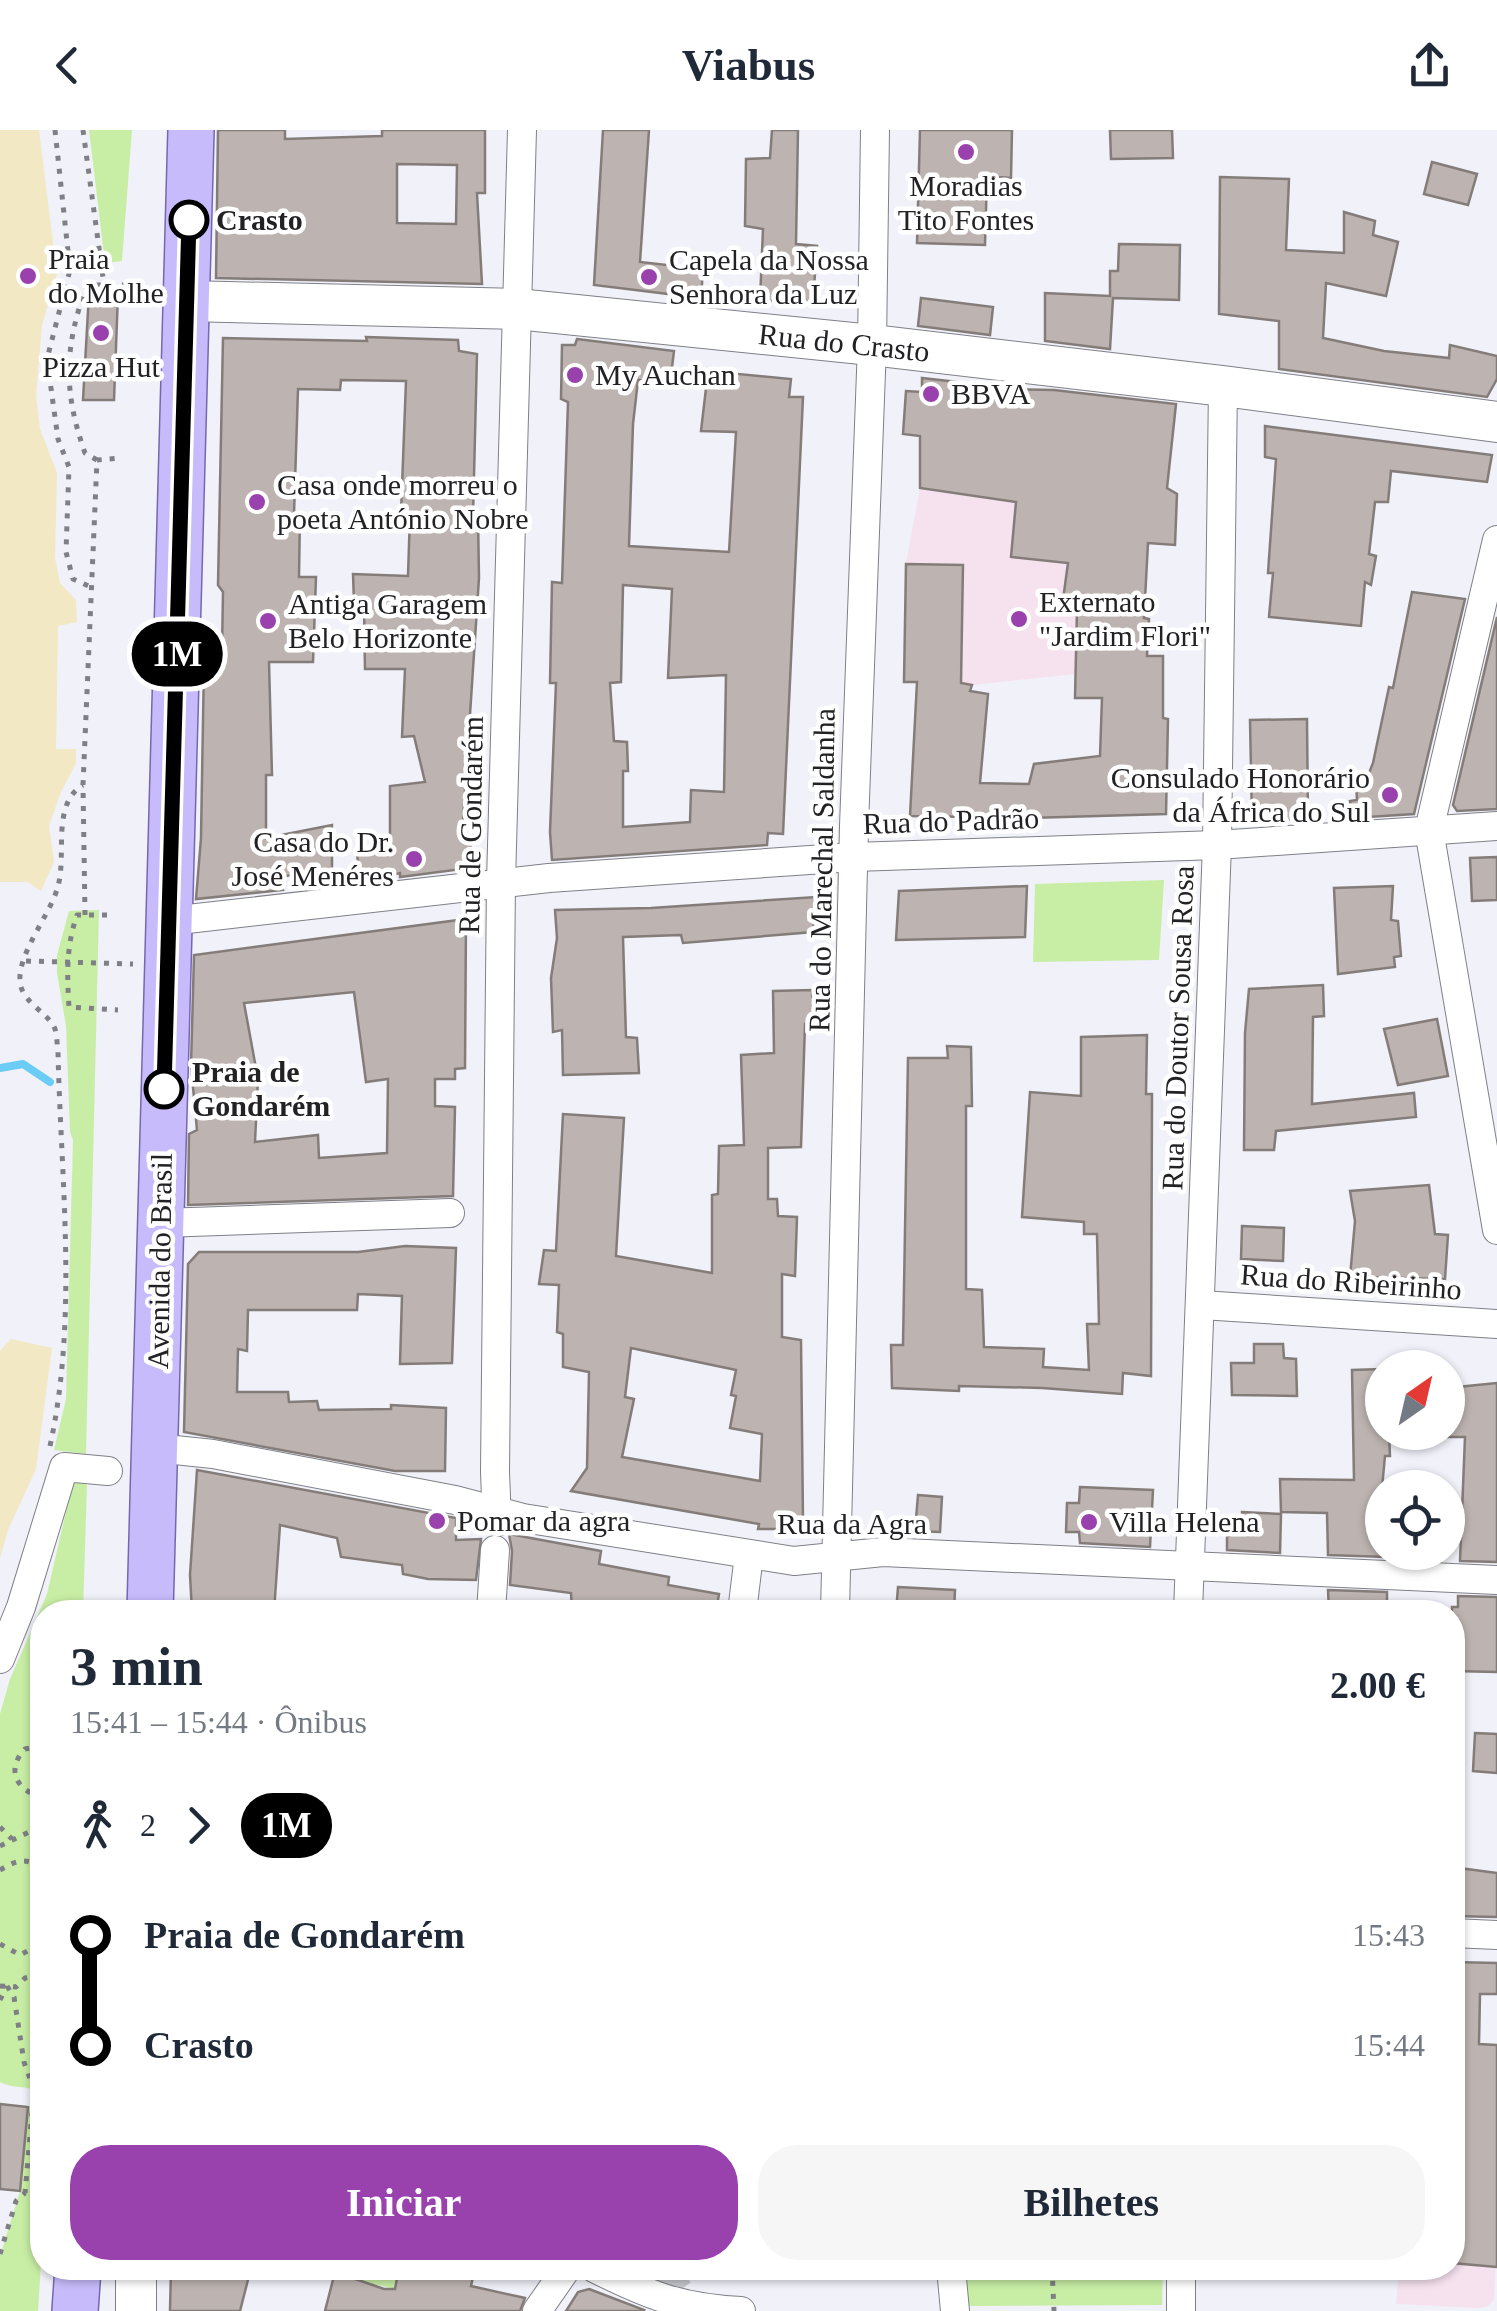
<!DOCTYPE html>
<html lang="pt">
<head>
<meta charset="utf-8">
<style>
	:root { --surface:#fff; --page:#f6f6f7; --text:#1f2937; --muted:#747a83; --accent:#9942ae }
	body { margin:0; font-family:"Times New Roman",serif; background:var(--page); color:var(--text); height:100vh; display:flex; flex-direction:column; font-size:38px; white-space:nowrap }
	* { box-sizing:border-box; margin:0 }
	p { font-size:32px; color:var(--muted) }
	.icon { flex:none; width:55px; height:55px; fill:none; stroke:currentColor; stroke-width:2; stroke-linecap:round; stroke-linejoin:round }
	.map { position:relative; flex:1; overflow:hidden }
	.panel { position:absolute; left:30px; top:1470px; width:1435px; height:680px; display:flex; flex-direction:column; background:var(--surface); border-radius:40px; box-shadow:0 2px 8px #0004 }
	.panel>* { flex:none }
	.badge { padding:0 20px; border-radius:32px; font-size:35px; line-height:65px }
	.needle { width:65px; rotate:34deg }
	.buttons { position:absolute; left:1365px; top:1220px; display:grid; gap:20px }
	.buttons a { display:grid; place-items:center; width:100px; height:100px; border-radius:50%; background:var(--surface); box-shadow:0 2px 8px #0004; font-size:50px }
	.map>.badge { position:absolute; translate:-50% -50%; box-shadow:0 0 0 5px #fff }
	.legs { display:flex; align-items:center; gap:15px; height:110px; padding:0 40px; font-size:32px }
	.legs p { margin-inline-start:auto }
	.headline { display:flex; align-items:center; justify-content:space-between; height:170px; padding:0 40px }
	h1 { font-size:55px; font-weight:600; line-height:75px }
	.action { display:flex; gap:20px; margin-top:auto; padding:20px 40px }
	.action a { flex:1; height:115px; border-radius:40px; background:var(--accent); color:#fff; font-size:40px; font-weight:600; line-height:115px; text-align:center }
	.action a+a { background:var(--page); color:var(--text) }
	ul { padding:0 40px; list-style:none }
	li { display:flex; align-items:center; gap:35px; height:110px; font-size:38px }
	li i { display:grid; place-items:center; width:15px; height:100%; margin:0 12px; background:currentColor }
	li i::after { content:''; width:25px; height:25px; margin:-12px; border:8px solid; border-radius:50%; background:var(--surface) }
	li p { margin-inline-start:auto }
	li:first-child i { background:linear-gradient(#0000 50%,currentColor 0) }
	li:last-child i { background:linear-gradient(currentColor 50%,#0000 0) }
	header { display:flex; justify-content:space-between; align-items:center; height:130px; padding:0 40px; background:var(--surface); font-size:45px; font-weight:600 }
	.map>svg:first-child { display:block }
	.education { fill:#f6e1ef }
	.green { fill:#c8eea5 }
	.sand { fill:#f2e8c3 }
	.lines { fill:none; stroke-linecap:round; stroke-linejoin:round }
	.stream { stroke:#6bcdf5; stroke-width:8 }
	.building { fill:#bdb4b1; stroke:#847c79; stroke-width:2.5; fill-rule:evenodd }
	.street-tunnel { stroke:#c7c8cf; stroke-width:28; stroke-dasharray:28 14; stroke-linecap:butt }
	.street-casing { stroke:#7f8087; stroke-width:30 }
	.secondary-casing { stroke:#7f8087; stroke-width:42 }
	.primary-casing { stroke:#7668af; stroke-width:48 }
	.path { stroke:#7f8085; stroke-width:5; stroke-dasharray:5 8; stroke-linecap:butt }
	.street { stroke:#fff; stroke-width:28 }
	.secondary { stroke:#fff; stroke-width:40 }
	.primary { stroke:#c8bbfc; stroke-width:45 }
	.line-1-casing { stroke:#fff; stroke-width:22 }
	.line-1 { stroke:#000; stroke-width:15 }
	.poi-dot { fill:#9942ae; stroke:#fff; stroke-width:4 }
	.stop-1-dot { fill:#fff; stroke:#000; stroke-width:5 }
	.labels { text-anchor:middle; stroke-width:9; stroke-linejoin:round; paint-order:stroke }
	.poi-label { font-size:30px; fill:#222225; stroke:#fff; text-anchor:start }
	.stop-label { font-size:30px; font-weight:bold; fill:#222225; stroke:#fff; text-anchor:start }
	.street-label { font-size:30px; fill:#222225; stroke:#fff }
</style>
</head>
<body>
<header><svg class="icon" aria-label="back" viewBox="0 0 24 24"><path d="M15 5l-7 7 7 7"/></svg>Viabus<svg class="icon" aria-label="share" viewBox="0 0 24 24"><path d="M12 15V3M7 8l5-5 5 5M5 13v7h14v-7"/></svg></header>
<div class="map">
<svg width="1497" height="2181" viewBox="0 0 1497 2181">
	<rect width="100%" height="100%" fill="#f0f1f9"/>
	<g class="education">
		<path d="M1044 343 1076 434 1075 544 972 555 961 553 963 435 906 434 920 358Z"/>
		<path d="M1453 2089 1497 2094 1494 2169 1488 2176 1479 2178 1396 2174 1399 2138H1452Z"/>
	</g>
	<g class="green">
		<path d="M89 0H132L122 131 105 133Z"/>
		<path d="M1164 750 1159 830 1033 832 1035 754Z"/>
		<path d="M99 780 86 1324 54 1320 66 1269 73 1010 70 1002 66 896 57 843V825L69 781Z"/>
		<path d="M76 1351 87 1355 83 1482H42V2118L38 2181H0V2126L20 2061 28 1977H41L39 1962C26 1955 13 1959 0 1952V1584L10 1549 47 1464 71 1360Z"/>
		<path d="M314 2138H399L395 2159C368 2152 340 2150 313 2142Z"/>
		<path d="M966 2138H1163L1162 2175 969 2176Z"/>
	</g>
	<g class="sand">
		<path d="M0 0H39L54 121 59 137 42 195 36 265 40 299 57 343 55 428 60 453 76 470 77 492 58 496 56 619H76V633L60 664 49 696 54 732 41 761 28 752H0Z"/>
		<path d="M11 1209 52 1218 36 1339 8 1400 0 1428V1221Z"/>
	</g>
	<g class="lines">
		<path class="stream" d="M0 938 23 934 50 952"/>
	</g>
	<g class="building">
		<path d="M218 0H285V9L382 6V0H485V63H477L482 154 216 148ZM397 34 457 35 456 94 397 93Z"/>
		<path d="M603 0H649L640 132 703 139 701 168 594 155Z"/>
		<path d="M772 0H798L796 114 817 116 813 171H760L763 99 745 96 746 29 770 28Z"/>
		<path d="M920 0H1012L1011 48 987 46 985 115 917 113Z"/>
		<path d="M1110 0H1172L1173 28 1111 29Z"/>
		<path d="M1432 32 1477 44 1468 75 1424 64Z"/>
		<path d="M1220 47 1289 49 1286 120 1344 123V82L1375 91 1373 105 1398 112 1386 166 1326 153 1323 208 1384 221 1449 228 1450 215 1497 226V249L1487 267 1279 239V191L1219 184Z"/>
		<path d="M1119 114 1180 115 1179 170 1113 168 1110 219 1045 211V163L1110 166V141H1118Z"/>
		<path d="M89 163 118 164 114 270H83Z"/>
		<path d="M921 168 993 177 990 205 918 196Z"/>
		<path d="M366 207 458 210 459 221 477 224 473 387H478L479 448 462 706 471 707 470 738 400 747V743L362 752 356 720 390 716V656L425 652 414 606 402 607 405 539H365L364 476 354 473 353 444 408 446 410 384 401 383 406 251 341 250 340 260 298 259 294 384H300L299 447H316L313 532H269L272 645H266V708L332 695V739L279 747 283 760 196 769 201 708 204 533 222 519 223 462 218 455 223 208 367 211Z"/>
		<path d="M577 209 674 221 670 254 638 250 633 294 629 416 729 422 736 302 701 301 708 241 791 249 789 267H803L783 704 768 703 767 715 552 730 550 702 556 553H550L552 452 562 453 568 272 561 269 562 215H575ZM623 455 672 459 668 548 726 545 724 662 691 660 690 692 623 697V641H628L627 612 614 611 610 553 621 552Z"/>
		<path d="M922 248 957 252 959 258 1054 260 1176 274 1167 358 1177 364 1175 415 1148 413 1144 488 1149 489 1147 526H1163V588L1168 589 1166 684 1029 688 910 686 917 552H904L906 434 963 435 961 553 972 555 970 561 988 564 980 653 1029 654 1034 634 1100 626 1102 568H1075L1077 479 1062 477 1068 433 1011 427 1016 372 920 358V306L903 304 906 261 922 262Z"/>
		<path d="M1265 296 1492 325 1487 352 1391 341 1388 372H1375L1369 424 1376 426 1371 455 1365 452 1361 496 1269 487 1273 443H1268L1276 329 1265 327Z"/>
		<path d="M1412 462 1465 469 1414 684 1353 688 1350 671 1357 670 1356 653 1366 651 1373 633 1389 557 1393 558Z"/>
		<path d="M1497 487V679L1457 681 1453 675Z"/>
		<path d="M1307 589 1308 689 1252 690 1250 590Z"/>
		<path d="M1497 727V770L1472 771 1470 728Z"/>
		<path d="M1027 756 1025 807 896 810 899 761Z"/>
		<path d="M1393 756 1391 790 1398 791 1401 826 1394 827 1395 837 1338 844 1334 758Z"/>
		<path d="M816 767 813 802 683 813 681 805 623 807 626 907 637 908 639 943 563 945 562 900 553 902 551 848 557 808 555 780 651 778Z"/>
		<path d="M466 789 465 938 455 939V949H435V976L455 977 453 1066 188 1075 189 1004 197 1000 191 936 194 825ZM354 862 366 952 388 949 387 1023 319 1028 318 1005 255 1012 258 949 244 873Z"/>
		<path d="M1323 855 1324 886 1313 887 1312 974 1414 963 1416 987 1276 1001 1274 1020H1244L1245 903 1249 859Z"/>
		<path d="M812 860 813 894H805L801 1017 768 1018V1069H777L778 1086 797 1087 795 1146 782 1144V1207L801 1210 803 1390 796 1399H758L759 1394 571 1361 587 1338 589 1242 563 1237V1204L557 1202 559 1155 539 1154 544 1120 556 1121 563 984 624 988 616 1126 712 1143V1065L718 1064 719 1016 744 1015 741 925 774 923 773 861ZM631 1218 736 1240 731 1265 736 1266 730 1298 762 1304 760 1351 622 1327 634 1269 625 1267Z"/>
		<path d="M1437 889 1448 946 1398 955 1384 899Z"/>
		<path d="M1147 905 1146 964H1152L1151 1246 1123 1243 1122 1264 1042 1258 959 1256V1261L892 1258 891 1215H903L908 928H948L947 916 971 917 972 976H966V1159L982 1160 984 1217 1044 1219 1043 1237 1089 1240 1087 1194H1099L1097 1104H1084V1092L1022 1087 1030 962 1081 966V907Z"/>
		<path d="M1429 1055 1435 1104 1448 1105 1445 1149 1350 1147 1355 1091 1350 1061Z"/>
		<path d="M1242 1096 1284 1098 1283 1131 1241 1129Z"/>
		<path d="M405 1116 456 1118 452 1233 400 1234 402 1166 358 1164 357 1180H248L247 1221 238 1219 237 1262H288L289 1272 317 1271 319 1280 391 1279V1275L446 1278 445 1341H395L184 1302 188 1134 199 1122H358Z"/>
		<path d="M1254 1214H1283L1284 1228 1296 1229 1297 1266 1232 1265 1231 1233H1254Z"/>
		<path d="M1382 1239V1302H1389L1390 1326H1385L1382 1358V1422H1386V1427L1328 1425 1327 1383 1281 1382 1280 1349 1354 1350 1352 1240Z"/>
		<path d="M1497 1253V1432L1460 1431 1465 1307H1448V1258Z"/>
		<path d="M197 1340 456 1388V1410L481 1409 476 1450 428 1449 403 1444 402 1435 341 1427 337 1408 280 1395 274 1482H192L190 1445Z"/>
		<path d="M1080 1357 1153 1360 1150 1417 1080 1413 1079 1402H1066L1067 1373H1079Z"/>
		<path d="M918 1365 942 1367 940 1402 915 1401Z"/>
		<path d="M1242 1382 1281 1384 1280 1423 1227 1420V1399H1242Z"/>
		<path d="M509 1404 601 1421 599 1434 669 1447 668 1455 719 1464 716 1482H572L571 1463 510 1455 512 1421Z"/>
		<path d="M898 1457 955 1460 954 1482H896Z"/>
		<path d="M1328 1460 1387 1462V1482H1329Z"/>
		<path d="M1458 1466 1497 1467V1542L1452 1541V1477H1458Z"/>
		<path d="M1475 1603 1497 1604V1643L1473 1641Z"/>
		<path d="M1452 1737 1497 1743V1787L1452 1786Z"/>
		<path d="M1452 1832 1497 1833V1864H1480L1479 1914 1497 1915V2137L1452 2133Z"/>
		<path d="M0 1974 28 1977 20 2061 0 2059Z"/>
		<path d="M171 2138H251L240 2181H170Z"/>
		<path d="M399 2138H475L471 2156 525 2168 520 2181H325L335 2142 384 2159H395Z"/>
		<path d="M589 2159 644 2180 643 2181H566L578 2162Z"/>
	</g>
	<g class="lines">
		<path class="street-tunnel" d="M663 2138 694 2181"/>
		<defs>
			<g id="street">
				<path d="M1497 410 1429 700 1497 1100"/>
				<path d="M170 791 549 748 854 727 1217 715 1497 696"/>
				<path d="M162 1093 450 1083"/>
				<path d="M1201 1175 1497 1194"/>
				<path d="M156 1318 213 1324 455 1370 523 1388 794 1431 883 1422 1497 1450"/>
				<path d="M497 1392 495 1342 501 752 522 0"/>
				<path d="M491 1482 495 1420"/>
				<path d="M742 1482 749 1425"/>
				<path d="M835 1482 854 696 872 215 875 0"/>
				<path d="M1188 1482 1217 715 1223 256"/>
				<path d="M0 1529 21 1477 64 1337 108 1341"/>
				<path d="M1452 1803 1497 1805"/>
				<path d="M594 2138C648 2165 680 2178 741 2181"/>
				<path d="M951 2138 955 2181"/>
				<path d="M537 2181 567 2138"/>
				<path d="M1181 2181V2138"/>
			</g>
			<g id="secondary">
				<path d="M187 171 517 179 872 215 1223 256 1497 292"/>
				<path d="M136 2181V2138"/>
			</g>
			<g id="primary">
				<path d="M150 1482 191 0"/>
				<path d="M75 2181 78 2138"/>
			</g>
		</defs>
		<use href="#street" class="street-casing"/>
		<use href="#secondary" class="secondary-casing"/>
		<use href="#primary" class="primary-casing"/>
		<g class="path">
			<path d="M55 0 70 140 47 229 58 309 69 337 66 422 73 449 91 457"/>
			<path d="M83 0 104 155"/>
			<path d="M97 330 85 323C63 261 64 217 87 155H126"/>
			<path d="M85 785 83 655 97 330 122 328"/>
			<path d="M107 785H77C66 817 67 844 69 877L118 880"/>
			<path d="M26 831 133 834"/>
			<path d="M50 1316C78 1187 61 1053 58 922 57 915 57 905 55 899 49 884 26 874 21 857 13 828 51 785 58 756 67 725 51 674 83 655"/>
			<path d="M42 1616 25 1619C5 1640 17 1661 42 1667"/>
			<path d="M0 1697 12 1709"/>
			<path d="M0 1716 33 1700 42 1682"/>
			<path d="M0 1740C17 1730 25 1727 42 1738"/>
			<path d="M0 1814 20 1825 42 1813"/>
			<path d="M0 1856 16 1857 25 1848 42 1844"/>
			<path d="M7 1856 14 1867 24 1932 34 1960 25 2063 42 2068"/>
			<path d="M0 1870 7 1856"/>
			<path d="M0 2124 16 2071 25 2063"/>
			<path d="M1052 2138 1054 2181"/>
		</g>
		<use href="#street" class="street"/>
		<use href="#secondary" class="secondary"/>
		<use href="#primary" class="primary"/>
	</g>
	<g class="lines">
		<defs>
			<path id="line-1" d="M164 959 189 90"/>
		</defs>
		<use href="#line-1" class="line-1-casing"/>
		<use href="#line-1" class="line-1"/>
	</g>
	<g class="poi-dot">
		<circle cx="966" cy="22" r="10"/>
		<circle cx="28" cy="146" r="10"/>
		<circle cx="649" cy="147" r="10"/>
		<circle cx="101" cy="203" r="10"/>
		<circle cx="575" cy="245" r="10"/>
		<circle cx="931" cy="264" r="10"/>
		<circle cx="257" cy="372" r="10"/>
		<circle cx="1019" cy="489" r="10"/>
		<circle cx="268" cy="491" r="10"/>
		<circle cx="1390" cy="665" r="10"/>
		<circle cx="414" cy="729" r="10"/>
		<circle cx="437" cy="1391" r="10"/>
		<circle cx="1089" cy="1392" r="10"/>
	</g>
	<g class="stop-1-dot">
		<circle cx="189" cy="90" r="18"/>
		<circle cx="164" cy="959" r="18"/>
	</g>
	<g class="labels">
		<g class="poi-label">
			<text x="966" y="66" text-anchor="middle">Moradias<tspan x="966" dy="34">Tito Fontes</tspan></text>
			<text x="48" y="139">Praia<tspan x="48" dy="34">do Molhe</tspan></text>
			<text x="669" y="140">Capela da Nossa<tspan x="669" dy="34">Senhora da Luz</tspan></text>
			<text x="101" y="247" text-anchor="middle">Pizza Hut</text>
			<text x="595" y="255">My Auchan</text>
			<text x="951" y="274">BBVA</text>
			<text x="277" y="365">Casa onde morreu o<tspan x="277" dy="34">poeta António Nobre</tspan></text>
			<text x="1039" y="482">Externato<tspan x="1039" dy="34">"Jardim Flori"</tspan></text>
			<text x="288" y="484">Antiga Garagem<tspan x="288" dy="34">Belo Horizonte</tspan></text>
			<text x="1370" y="658" text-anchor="end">Consulado Honorário<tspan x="1370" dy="34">da África do Sul</tspan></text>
			<text x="394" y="722" text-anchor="end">Casa do Dr.<tspan x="394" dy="34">José Menéres</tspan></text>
			<text x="457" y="1401">Pomar da agra</text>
			<text x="1109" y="1402">Villa Helena</text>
		</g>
		<g class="stop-label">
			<text x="216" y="100">Crasto</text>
			<text x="192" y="952">Praia de<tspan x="192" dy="34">Gondarém</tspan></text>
		</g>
		<g class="street-label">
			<text transform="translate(844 213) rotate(6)" y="10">Rua do Crasto</text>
			<text transform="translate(951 691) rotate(-2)" y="10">Rua do Padrão</text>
			<text transform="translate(471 695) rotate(-89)" y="10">Rua de Gondarém</text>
			<text transform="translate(822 740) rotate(-89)" y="10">Rua do Marechal Saldanha</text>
			<text transform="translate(1178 898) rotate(-88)" y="10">Rua do Doutor Sousa Rosa</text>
			<text transform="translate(160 1131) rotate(-89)" y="10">Avenida do Brasil</text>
			<text transform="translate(1351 1152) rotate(4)" y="10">Rua do Ribeirinho</text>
			<text x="852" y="1404">Rua da Agra</text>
		</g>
	</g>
</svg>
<div class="buttons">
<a><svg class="needle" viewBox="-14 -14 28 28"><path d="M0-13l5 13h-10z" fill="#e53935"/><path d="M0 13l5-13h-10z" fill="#747a83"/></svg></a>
<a><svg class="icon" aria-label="locate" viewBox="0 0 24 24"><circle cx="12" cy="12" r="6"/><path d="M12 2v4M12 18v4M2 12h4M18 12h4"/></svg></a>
</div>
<b class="badge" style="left:177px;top:524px;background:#000;color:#fff">1M</b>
<section class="panel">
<div class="headline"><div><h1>3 min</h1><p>15:41 – 15:44 · Ônibus</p></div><b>2.00 €</b></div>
<div class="legs"><svg class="icon" aria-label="walk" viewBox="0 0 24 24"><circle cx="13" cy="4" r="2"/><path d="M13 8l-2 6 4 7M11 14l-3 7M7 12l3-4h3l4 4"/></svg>2<svg class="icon" aria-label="forward" viewBox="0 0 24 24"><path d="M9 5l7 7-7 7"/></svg><b class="badge" style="background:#000;color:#fff">1M</b></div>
<ul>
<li><i style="color:#000"></i><b>Praia de Gondarém</b><p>15:43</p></li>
<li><i style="color:#000"></i><b>Crasto</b><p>15:44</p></li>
</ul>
<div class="action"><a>Iniciar</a><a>Bilhetes</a></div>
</section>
</div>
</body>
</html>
